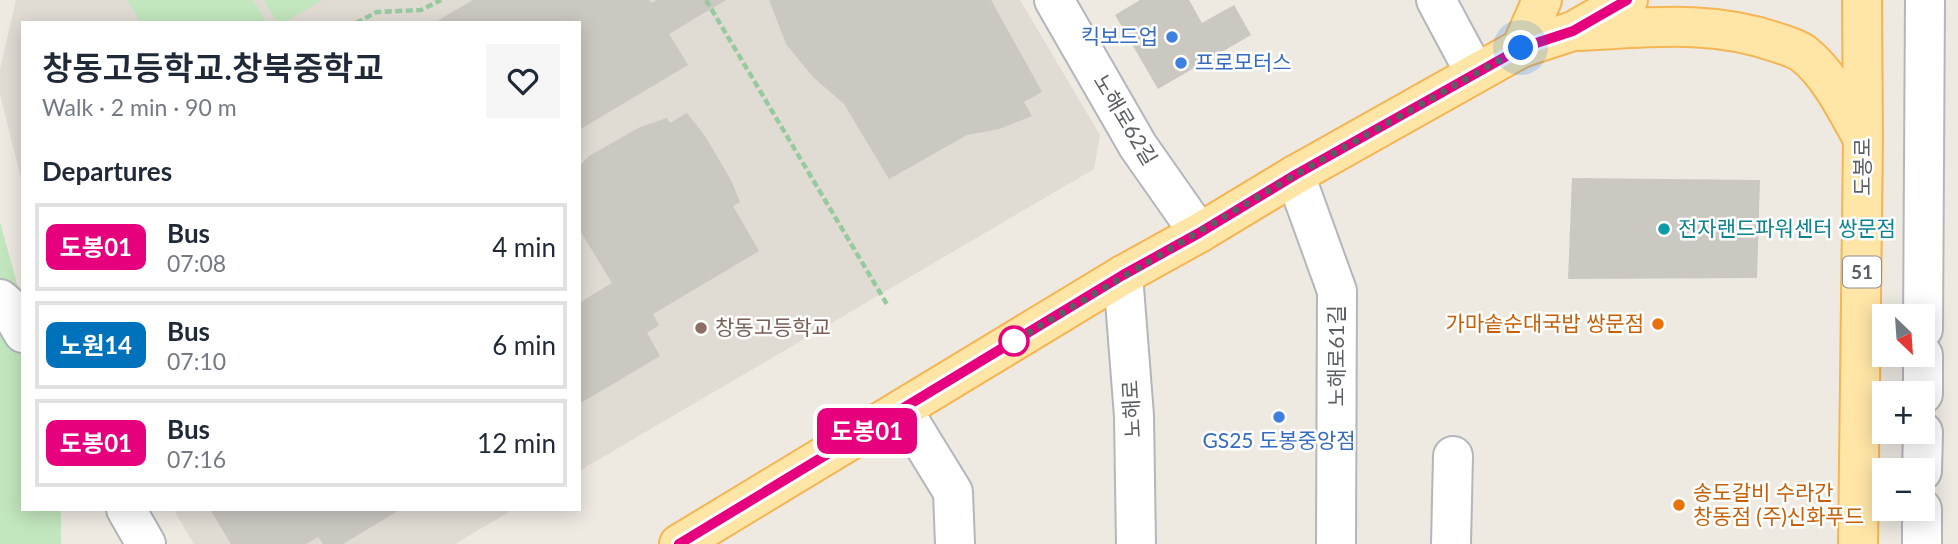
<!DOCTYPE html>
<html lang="en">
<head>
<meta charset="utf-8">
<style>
	:root { --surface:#fff; --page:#f6f6f7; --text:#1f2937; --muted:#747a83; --line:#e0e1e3 }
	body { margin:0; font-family:Lato,"Noto Sans KR",sans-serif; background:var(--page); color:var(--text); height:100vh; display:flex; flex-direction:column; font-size:26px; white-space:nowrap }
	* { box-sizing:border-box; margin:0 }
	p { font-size:23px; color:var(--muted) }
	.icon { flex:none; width:38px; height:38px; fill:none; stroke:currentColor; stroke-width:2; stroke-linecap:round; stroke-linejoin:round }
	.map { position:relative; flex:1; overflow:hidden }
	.drawer { position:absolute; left:21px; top:21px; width:560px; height:490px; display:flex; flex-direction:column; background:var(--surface); border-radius:0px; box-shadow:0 4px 18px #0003 }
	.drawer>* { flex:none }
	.badge { padding:0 14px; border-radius:10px; font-size:24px; line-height:46px }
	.needle { width:46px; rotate:155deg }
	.tools { position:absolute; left:1872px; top:304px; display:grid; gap:14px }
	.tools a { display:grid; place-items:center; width:63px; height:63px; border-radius:0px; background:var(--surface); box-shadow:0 4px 18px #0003; font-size:35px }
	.you { position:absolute; width:35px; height:35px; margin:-18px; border:5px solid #fff; border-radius:50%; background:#1a73e8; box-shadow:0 0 0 10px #1a73e833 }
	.map>.badge { position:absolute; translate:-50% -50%; box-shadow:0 0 0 4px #fff }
	h2 { padding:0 21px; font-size:26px; line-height:63px }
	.round { display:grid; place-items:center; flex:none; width:74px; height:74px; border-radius:0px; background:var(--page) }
	.headline { display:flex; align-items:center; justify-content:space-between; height:119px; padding:0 21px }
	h1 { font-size:33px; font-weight:600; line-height:52px }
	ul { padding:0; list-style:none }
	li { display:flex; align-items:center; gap:21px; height:88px; margin:0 14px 10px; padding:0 7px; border:4px solid var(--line); border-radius:0px }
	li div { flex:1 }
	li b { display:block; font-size:26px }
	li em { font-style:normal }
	li .badge { min-width:77px; font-weight:700; text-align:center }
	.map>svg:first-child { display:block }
	.education { fill:#e0dbd3 }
	.green { fill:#c2e6bd }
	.building { fill:#cbc7c1 }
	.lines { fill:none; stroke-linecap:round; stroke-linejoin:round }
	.minor-casing { stroke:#b3b6ba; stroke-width:42 }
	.major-casing { stroke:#f5b554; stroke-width:42 }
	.path { stroke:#98caa0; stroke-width:4.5; stroke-dasharray:7 3.5; stroke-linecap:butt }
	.minor { stroke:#fff; stroke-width:38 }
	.major { stroke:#ffe6a6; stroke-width:38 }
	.line-casing { stroke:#fff; stroke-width:16 }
	.line { stroke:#e6007e; stroke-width:10 }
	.walk { stroke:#5a5f63; stroke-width:7; stroke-dasharray:0 12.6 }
	.shop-dot { fill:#3f7fe0; stroke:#fff; stroke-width:2.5 }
	.culture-dot { fill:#0f9aa8; stroke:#fff; stroke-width:2.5 }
	.food-dot { fill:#e8710a; stroke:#fff; stroke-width:2.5 }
	.education-dot { fill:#8d6e63; stroke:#fff; stroke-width:2.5 }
	.stop-dot { fill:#fff; stroke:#e6007e; stroke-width:3.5 }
	.labels { text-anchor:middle; stroke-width:5; stroke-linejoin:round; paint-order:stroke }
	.shield { fill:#fff; stroke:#8c8f92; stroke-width:2 }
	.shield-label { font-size:19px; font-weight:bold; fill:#5a5f63 }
	.shop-label { font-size:21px; fill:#366cbe; stroke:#fff; text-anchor:end }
	.street-label { font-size:21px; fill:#5a5f63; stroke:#fff }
	.culture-label { font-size:21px; fill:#0d838f; stroke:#fff; text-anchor:start }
	.food-label { font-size:21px; fill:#c56008; stroke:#fff; text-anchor:end }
	.education-label { font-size:21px; fill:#785e54; stroke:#fff; text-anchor:start }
</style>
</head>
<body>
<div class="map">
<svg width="1958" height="544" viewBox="0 0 1958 544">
	<rect width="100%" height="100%" fill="#eeeae2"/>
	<g class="education">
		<path d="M16 0H1020L1100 135 1094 169 579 471V23H23V186L0 95V69Z"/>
		<path d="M173 509H514L455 544H194Z"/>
	</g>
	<g class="green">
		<path d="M127 0H253L266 21 141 23Z"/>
		<path d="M264 0H322L283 23H277Z"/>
		<path d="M0 222 23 306V509H61V544H0Z"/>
	</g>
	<g class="building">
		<path d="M473 0H649L651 3 657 0H726L669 34 688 65 579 130V23H434Z"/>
		<path d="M769 0H991L1042 92 1024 102 1032 116 999 129 967 135 889 179 844 104 813 77 786 44Z"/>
		<path d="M1140 0H1189L1202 23 1234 5 1251 35 1158 89 1115 15Z"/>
		<path d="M687 113 705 136 731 180 740 202 733 206 759 251 653 314 659 325 647 333 660 356 579 404V303L612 283 579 229V167L589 156 640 127 667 118 670 123Z"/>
		<path d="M1572 178 1760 180 1757 278 1568 279Z"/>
		<path d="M210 509H401L343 544H323L318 537 306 544H231Z"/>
	</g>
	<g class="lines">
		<defs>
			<g id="minor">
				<path d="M1054 0 1138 146 1199 233"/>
				<path d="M1436 0 1475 73"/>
				<path d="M1295 175 1337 291 1336 544"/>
				<path d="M1123 275 1134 416 1136 544"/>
				<path d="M0 299 6 304 23 333"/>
				<path d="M1923 329 1925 0"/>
				<path d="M1923 394V355"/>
				<path d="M902 409 953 492 955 544"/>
				<path d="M1922 471 1923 432"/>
				<path d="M126 509 146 544"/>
				<path d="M1451 544 1453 456"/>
				<path d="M1922 544V509"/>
			</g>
			<g id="major">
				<path d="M1579 31C1646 28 1710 19 1775 42 1784 45 1796 48 1804 54 1830 75 1846 109 1862 137"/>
				<path d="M1521 48 1542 0"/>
				<path d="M679 544 1123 275 1199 233 1295 175 1521 48 1573 31 1628 0"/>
				<path d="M1858 544 1863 139 1862 0"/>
			</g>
		</defs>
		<use href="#minor" class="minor-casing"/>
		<use href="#major" class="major-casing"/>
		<g class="path">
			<path d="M706 0 888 306"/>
			<path d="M356 23 377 12 421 10 441 0"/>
		</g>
		<use href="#minor" class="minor"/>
		<use href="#major" class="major"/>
	</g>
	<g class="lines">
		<defs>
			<path id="line" d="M679 544 1123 275 1199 233 1295 175 1521 48 1573 31 1627 0"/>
		</defs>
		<use href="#line" class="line-casing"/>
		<use href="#line" class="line"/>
		<path class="walk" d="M1014 341 1011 343 1295 175 1521 48"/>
	</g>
	<g class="shop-dot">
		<circle cx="1172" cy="37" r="7"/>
		<circle cx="1181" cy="63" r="7"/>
		<circle cx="1279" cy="417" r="7"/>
	</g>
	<circle class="culture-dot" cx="1664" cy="229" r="7"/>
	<g class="food-dot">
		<circle cx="1658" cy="324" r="7"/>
		<circle cx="1679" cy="505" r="7"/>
	</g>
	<circle class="education-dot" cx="701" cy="328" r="7"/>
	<circle class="stop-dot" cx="1014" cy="341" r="14"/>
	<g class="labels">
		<rect class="shield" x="1843" y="256.5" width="38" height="31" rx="5"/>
		<g class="shield-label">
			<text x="1862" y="279">51</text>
		</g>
		<g class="shop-label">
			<text x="1158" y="44">킥보드업</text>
			<text x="1195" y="70" text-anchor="start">프로모터스</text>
			<text x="1279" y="448" text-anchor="middle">GS25 도봉중앙점</text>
		</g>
		<g class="street-label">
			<text transform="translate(1125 120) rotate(59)" y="7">노해로62길</text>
			<text transform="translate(1863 167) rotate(-90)" y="7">도봉로</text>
			<text transform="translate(1337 356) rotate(-90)" y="7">노해로61길</text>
			<text transform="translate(1132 409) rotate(-93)" y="7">노해로</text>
		</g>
		<g class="culture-label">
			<text x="1678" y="236">전자랜드파워센터 쌍문점</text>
		</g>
		<g class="food-label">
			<text x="1644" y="331">가마솥순대국밥 쌍문점</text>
			<text x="1693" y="500" text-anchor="start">송도갈비 수라간<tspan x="1693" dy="24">창동점 (주)신화푸드</tspan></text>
		</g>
		<g class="education-label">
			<text x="715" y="335">창동고등학교</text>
		</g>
	</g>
</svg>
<div class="tools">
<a><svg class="needle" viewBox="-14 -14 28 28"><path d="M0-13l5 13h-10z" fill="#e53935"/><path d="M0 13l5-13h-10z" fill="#747a83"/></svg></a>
<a>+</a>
<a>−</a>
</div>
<div class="you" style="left:1521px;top:48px"></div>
<b class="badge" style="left:867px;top:431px;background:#e6007e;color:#fff">도봉01</b>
<section class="drawer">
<div class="headline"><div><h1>창동고등학교.창북중학교</h1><p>Walk · 2 min · 90 m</p></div><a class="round"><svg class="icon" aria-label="heart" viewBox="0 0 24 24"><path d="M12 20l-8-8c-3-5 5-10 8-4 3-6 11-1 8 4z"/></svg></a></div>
<h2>Departures</h2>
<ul>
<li><span class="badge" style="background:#e6007e;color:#fff">도봉01</span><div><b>Bus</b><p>07:08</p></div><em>4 min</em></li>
<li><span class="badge" style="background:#0072bc;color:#fff">노원14</span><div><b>Bus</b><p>07:10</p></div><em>6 min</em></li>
<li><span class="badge" style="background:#e6007e;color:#fff">도봉01</span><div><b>Bus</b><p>07:16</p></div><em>12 min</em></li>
</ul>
</section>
</div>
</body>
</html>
